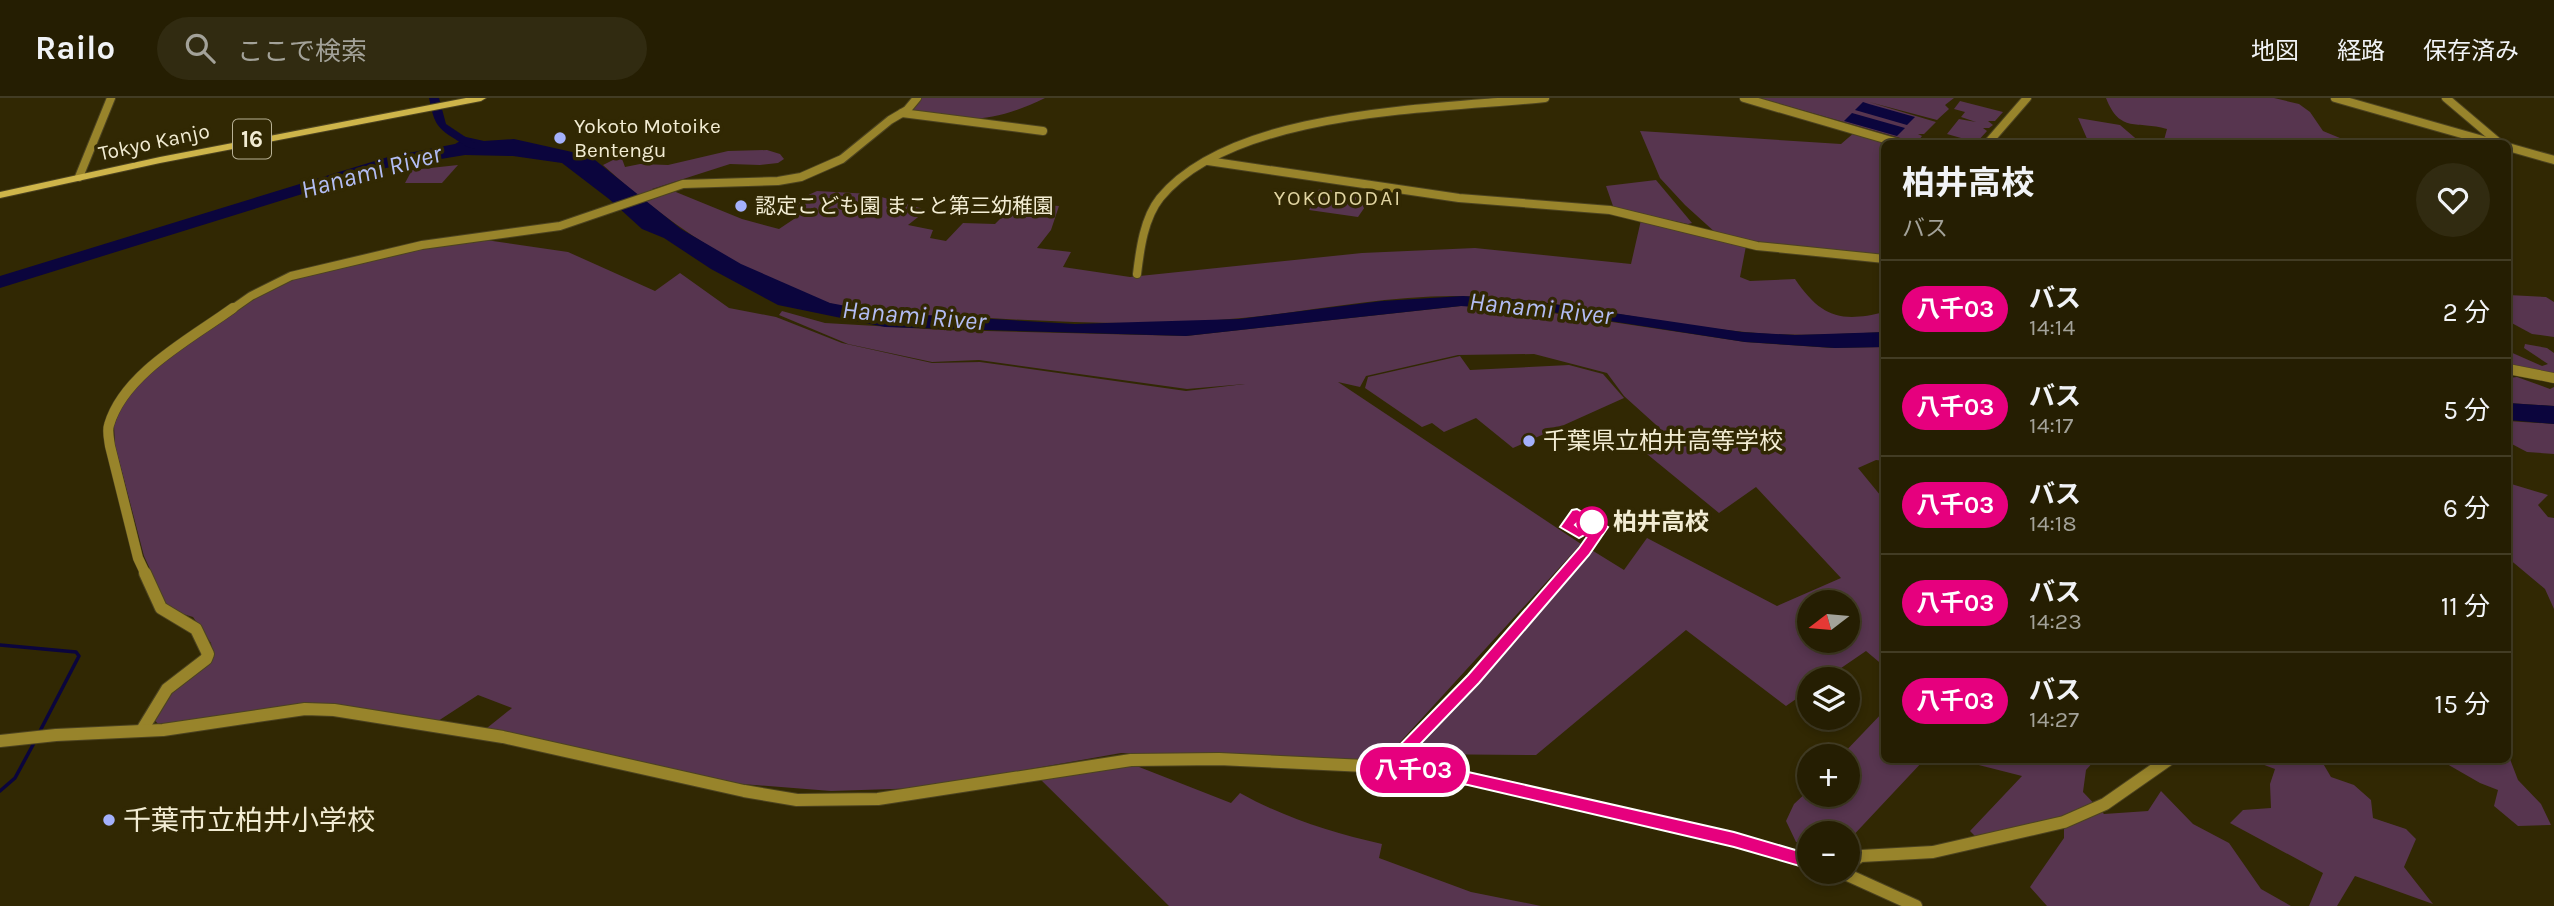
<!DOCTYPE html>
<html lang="ja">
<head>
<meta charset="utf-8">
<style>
	:root { --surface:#251e02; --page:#312b11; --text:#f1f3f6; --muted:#a3a299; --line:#423c24 }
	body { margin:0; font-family:Karla,"Noto Sans JP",sans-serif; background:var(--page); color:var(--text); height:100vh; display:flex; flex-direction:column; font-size:26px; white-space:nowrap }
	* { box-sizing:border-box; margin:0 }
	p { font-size:23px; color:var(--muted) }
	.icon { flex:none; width:38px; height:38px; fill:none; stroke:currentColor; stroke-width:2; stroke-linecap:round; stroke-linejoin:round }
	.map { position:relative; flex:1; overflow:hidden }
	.side { position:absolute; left:1881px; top:42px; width:630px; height:623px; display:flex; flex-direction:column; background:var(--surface); border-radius:10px; box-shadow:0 4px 10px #0003,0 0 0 2px var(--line) }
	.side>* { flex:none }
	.badge { padding:0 14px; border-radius:23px; font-size:24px; line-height:46px }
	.needle { width:46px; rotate:254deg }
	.fabs { position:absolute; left:1797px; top:492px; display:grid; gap:14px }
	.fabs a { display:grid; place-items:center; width:63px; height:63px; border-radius:50%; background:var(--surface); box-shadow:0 4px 10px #0003,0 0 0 2px var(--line); font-size:35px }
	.map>.badge { position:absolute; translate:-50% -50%; box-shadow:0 0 0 4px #fff }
	.round { display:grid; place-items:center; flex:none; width:74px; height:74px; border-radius:37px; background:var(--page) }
	.head { display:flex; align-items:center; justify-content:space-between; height:119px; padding:0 21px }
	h1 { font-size:33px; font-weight:700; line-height:52px }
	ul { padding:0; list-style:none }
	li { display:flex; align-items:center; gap:21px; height:98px; padding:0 21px; border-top:2px solid var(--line) }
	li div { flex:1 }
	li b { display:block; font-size:26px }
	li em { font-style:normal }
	li .badge { min-width:77px; font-weight:700; text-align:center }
	header { display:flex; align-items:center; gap:42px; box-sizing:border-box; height:98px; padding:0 35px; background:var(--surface); border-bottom:2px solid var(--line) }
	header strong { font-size:33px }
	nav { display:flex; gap:38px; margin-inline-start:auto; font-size:24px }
	.search { width:490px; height:63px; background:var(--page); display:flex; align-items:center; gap:18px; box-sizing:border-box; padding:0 24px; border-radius:38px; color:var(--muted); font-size:26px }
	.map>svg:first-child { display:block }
	.green { fill:#57354f; fill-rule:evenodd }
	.water { fill:#0b053d }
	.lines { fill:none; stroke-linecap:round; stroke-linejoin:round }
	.stream { stroke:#0b053d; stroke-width:3.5 }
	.river { fill:#0b053d; fill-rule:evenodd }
	.secondary-far2-casing { stroke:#4c4320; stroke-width:10 }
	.secondary-far1-casing { stroke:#4c4320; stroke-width:11 }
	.secondary-casing { stroke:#4c4320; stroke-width:14 }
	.highway-casing { stroke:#4c4320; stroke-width:2 }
	.secondary-far2 { stroke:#98842b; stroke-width:8 }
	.secondary-far1 { stroke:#98842b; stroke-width:10 }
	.secondary { stroke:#98842b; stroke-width:12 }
	.highway { fill:#ceb54a; fill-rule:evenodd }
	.line { fill:#e6007e; stroke:#fff; stroke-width:2 }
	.poi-dot { fill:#a4b1fc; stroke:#312803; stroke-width:2.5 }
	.stop-dot { fill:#fff; stroke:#e6007e; stroke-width:3.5 }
	.labels { text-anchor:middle; stroke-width:7; stroke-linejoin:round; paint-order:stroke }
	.far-poi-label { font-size:21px; fill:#f2ecd3; stroke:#312803; text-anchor:start }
	.far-street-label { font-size:21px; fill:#f2ecd3; stroke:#312803 }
	.far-neighbourhood-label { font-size:21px; letter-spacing:2px; fill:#e1d5a2; stroke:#312803 }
	.shield { fill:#312803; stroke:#b8b195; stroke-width:2 }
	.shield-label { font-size:23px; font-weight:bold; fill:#f2ecd3 }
	.poi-label { font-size:24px; fill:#f2ecd3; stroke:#312803; text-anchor:start }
	.stop-label { font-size:24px; font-weight:bold; fill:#f2ecd3; stroke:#312803; text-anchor:start }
	.water-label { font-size:26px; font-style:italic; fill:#b3bdf4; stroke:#312803 }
	.near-poi-label { font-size:28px; fill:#f2ecd3; stroke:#312803; text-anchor:start }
</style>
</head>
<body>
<header>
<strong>Railo</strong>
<div class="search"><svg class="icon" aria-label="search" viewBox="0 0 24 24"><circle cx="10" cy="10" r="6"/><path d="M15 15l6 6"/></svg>ここで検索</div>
<nav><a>地図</a><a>経路</a><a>保存済み</a></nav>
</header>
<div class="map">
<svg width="2554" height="808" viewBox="0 0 2554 808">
	<rect width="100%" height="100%" fill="#312803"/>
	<g class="green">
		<path d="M921 0H1045C989 27 967 23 908 14Z"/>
		<path d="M1760 0H1954L1945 7 1949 11 1937 22 1869 4 1936 24 1924 36H1918L1922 38 1919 42 1911 43Z"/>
		<path d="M2274 0 2299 6 2310 14 2323 33 2352 45H2175L2164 42 2167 31C2137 22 2120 36 2106 0Z"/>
		<path d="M1960 3 2003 14 1995 23H1988L1993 27 1989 30H1983L1987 33 1976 45H1965L1968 42 1947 36 1959 21 1976 24 1961 19 1965 14 1954 11Z"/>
		<path d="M2078 20 2120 27 2141 45H2034L2068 41 2088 43Z"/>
		<path d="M1640 33 1841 46 1855 34 1898 45 1885 46V158L1741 142 1717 136 1685 107 1660 80Z"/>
		<path d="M767 52 780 56 784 61 778 65 760 67 730 66 652 91 659 96 671 92 742 121 779 131 797 119 772 114 817 93 871 96 927 112 908 127 933 132 930 140 946 143 963 125 995 126 1016 105 1059 108 1051 132 1037 150 1071 154 1063 169 1130 179 1362 155 1475 150 1631 166 1641 122 1746 148 1740 179 1750 183 1795 181C1821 219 1840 225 1885 214V234C1838 236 1792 239 1745 234 1650 225 1556 200 1461 198 1387 197 1314 213 1242 220 1151 229 1059 224 969 219 923 217 873 218 829 205 749 181 665 124 603 67L621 58 625 69 640 66 668 67 728 53Z"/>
		<path d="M458 67 442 85H405L412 72Z"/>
		<path d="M1656 82 1692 125 1688 126 1617 111 1613 108 1606 88Z"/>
		<path d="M1321 91 1369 98 1371 100 1358 119 1309 112 1318 92Z"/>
		<path d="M479 141 568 154 655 193 680 175 729 210 776 219 842 245 932 265 980 264 1186 293 1245 286 1187 291 979 262 932 264 848 246 779 217 782 213 825 225 944 232 1186 238 1461 208 1512 209 1745 244 1832 250 1885 249V363L1876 362 1858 370 1885 403V569L1866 553 1825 581H1810L1809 592 1786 608 1686 532 1536 657 1410 656 1521 532 1590 451 1624 472 1647 440 1777 508 1841 480 1756 389 1719 415 1636 347 1665 335 1624 298 1607 275 1534 256 1458 257 1366 278 1360 289 1338 284 1581 446 1381 665 1121 655 923 690 831 693 742 686 487 630 512 610 478 597 438 623 332 606 158 626 153 620 168 597 213 558 211 545 193 519 173 513 167 508 144 458 115 347 114 328 123 304 147 275 254 198 292 180 419 150ZM1810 504H1848V542H1810Z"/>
		<path d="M2508 197 2546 199 2554 204V239L2532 236 2508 223Z"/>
		<path d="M2525 246 2547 250 2554 255V285L2539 273 2508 269V253L2542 268 2548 266 2524 250Z"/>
		<path d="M1460 258 1470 272 1569 267 1603 276 1624 300 1513 350 1476 320 1444 334 1432 325 1422 329 1365 290 1368 279Z"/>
		<path d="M2517 279 2550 291 2554 289V308L2508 305V280Z"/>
		<path d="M2508 323 2554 326V356L2527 354 2508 344Z"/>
		<path d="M2508 385 2548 397 2538 407 2548 419 2554 420V511L2545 491 2508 460Z"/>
		<path d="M1885 612V662H1924L1848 743V735H1810L1809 746 1796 744 1786 723 1794 706 1809 692 1810 696H1848V658H1841Z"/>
		<path d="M2508 656 2518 682 2541 706 2551 727 2518 728 2494 708 2498 692 2480 685 2440 662H2347H2508Z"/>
		<path d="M1959 662H2095L2086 672 2083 694 2104 716 2148 713 2161 693 2193 726 2229 745 2261 791 2291 808H2047L2030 789 2064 740V719L1977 740 1970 733 2022 678Z"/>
		<path d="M2251 662H2321L2331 679 2354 687 2371 702 2373 720 2406 731 2416 741 2404 769 2433 806 2355 778 2337 808H2309L2323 775 2230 725 2243 712 2271 710 2270 686 2275 671Z"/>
		<path d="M1134 667 1231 705 1240 695C1285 720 1332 735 1382 746L1379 760 1471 794 1541 808H1169L1039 680Z"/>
	</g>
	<g class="water">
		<path d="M1863 4 1869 6 1915 19 1907 27 1855 12Z"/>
		<path d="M1852 15 1905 30 1897 38 1844 23Z"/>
		<path d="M457 37 484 43 514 41 590 58 681 131 741 166 830 205 857 210 908 216 1075 226 1138 224 1239 221 1382 203 1463 198 1532 203 1742 234 1795 237 1885 234V249L1835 250 1745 244 1552 214 1461 208 1186 238 885 229 778 207 711 171 664 140 642 131 609 101 562 65 513 58 465 57 386 70 0 190V178L388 59 455 46 460 43Z"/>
		<path d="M2508 305 2554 308V326L2508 322Z"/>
	</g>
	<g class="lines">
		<g class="stream">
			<path d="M0 547 76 554 79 558 40 633"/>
			<path d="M0 693 15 680 34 645"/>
		</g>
		<path class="river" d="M429 0H439L446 26 476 46V50C467 51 463 46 455 41 435 29 434 23 429 0Z"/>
		<defs>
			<g id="secondary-far2">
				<path d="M1744 0 1902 46"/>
				<path d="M2335 0 2497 46"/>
				<path d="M2446 0 2498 44"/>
				<path d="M902 15 1043 33"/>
				<path d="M1987 46 2027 0"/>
				<path d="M2508 49 2554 62"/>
				<path d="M1208 63 1459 100 1610 112 1757 148 1885 161"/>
				<path d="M79 79 111 0"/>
				<path d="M1137 176C1140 151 1144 120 1160 100 1233 11 1437 11 1545 0"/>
				<path d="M231 212 251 198 291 178 422 147 560 128 683 86 778 83 801 79 842 61 890 22 907 12 917 0"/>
			</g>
			<g id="secondary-far1">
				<path d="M2508 271 2554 280"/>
				<path d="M146 477 138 460 110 348C109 341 107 333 109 327 124 275 192 240 233 210"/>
			</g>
			<g id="secondary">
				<path d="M142 632 167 591 206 561 208 556 196 531 161 510 145 475"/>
				<path d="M0 643 56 637 163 632 305 611 334 612 503 639 744 693 797 702 878 701 1131 662 1219 661 1387 669 1468 680 1759 748 1810 763"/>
				<path d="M1848 766 1861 758 1933 754 2064 724 2105 706 2168 662"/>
				<path d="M1841 774 1916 808"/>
			</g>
			<path id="highway" d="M466 0H486L481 3 160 65 0 100V94L160 59Z"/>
		</defs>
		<use href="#secondary-far2" class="secondary-far2-casing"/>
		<use href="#secondary-far1" class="secondary-far1-casing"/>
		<use href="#secondary" class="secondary-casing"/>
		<use href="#highway" class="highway-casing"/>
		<use href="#secondary-far2" class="secondary-far2"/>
		<use href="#secondary-far1" class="secondary-far1"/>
		<use href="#secondary" class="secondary"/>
		<use href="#highway" class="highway"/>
	</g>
	<path class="line" d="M1577 411 1608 429 1589 457 1479 585 1402 665 1468 674 1734 734 1816 758 1818 763 1816 768 1810 771 1734 749 1468 687 1382 674 1379 670 1382 665 1468 577 1579 450 1593 430 1579 423 1575 427 1586 436 1579 440 1560 429 1572 412Z"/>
	<g class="poi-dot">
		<circle cx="560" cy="40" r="7"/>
		<circle cx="741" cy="108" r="7"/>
		<circle cx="1529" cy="343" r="7"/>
		<circle cx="109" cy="722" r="7"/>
	</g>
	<circle class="stop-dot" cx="1592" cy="424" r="14"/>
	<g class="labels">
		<g class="far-poi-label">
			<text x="574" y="35">Yokoto Motoike<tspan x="574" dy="24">Bentengu</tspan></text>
			<text x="755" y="115">認定こども園 まこと第三幼稚園</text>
		</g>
		<g class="far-street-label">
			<text transform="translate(154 44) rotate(-12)" y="7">Tokyo Kanjo</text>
		</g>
		<g class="far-neighbourhood-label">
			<text x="1338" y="107">YOKODODAI</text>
		</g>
		<rect class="shield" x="233" y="21.5" width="38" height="39" rx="5"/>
		<g class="shield-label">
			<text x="252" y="49">16</text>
		</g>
		<g class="poi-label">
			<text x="1543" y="351">千葉県立柏井高等学校</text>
		</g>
		<g class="stop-label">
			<text x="1613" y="432">柏井高校</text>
		</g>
		<g class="water-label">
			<text transform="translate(371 73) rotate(-15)" y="9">Hanami River</text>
			<text transform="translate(1541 210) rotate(6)" y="9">Hanami River</text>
			<text transform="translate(914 217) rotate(5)" y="9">Hanami River</text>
		</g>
		<g class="near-poi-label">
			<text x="123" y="732">千葉市立柏井小学校</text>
		</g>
	</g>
</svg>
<div class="fabs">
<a><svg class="needle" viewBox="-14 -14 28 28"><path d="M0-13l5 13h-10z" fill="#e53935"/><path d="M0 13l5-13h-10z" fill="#a3a299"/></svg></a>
<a><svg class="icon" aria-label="layers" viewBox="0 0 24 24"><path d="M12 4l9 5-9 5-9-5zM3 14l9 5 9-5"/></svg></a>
<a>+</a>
<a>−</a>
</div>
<b class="badge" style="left:1413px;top:672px;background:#e6007e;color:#fff">八千03</b>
<section class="side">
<div class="head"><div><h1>柏井高校</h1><p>バス</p></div><a class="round"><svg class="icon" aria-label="heart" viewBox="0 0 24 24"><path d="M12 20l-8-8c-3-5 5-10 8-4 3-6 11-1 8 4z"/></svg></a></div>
<ul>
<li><span class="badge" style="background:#e6007e;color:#fff">八千03</span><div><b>バス</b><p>14:14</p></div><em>2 分</em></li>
<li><span class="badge" style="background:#e6007e;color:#fff">八千03</span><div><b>バス</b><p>14:17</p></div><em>5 分</em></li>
<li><span class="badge" style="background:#e6007e;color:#fff">八千03</span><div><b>バス</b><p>14:18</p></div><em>6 分</em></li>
<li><span class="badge" style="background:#e6007e;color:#fff">八千03</span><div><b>バス</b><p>14:23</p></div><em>11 分</em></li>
<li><span class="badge" style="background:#e6007e;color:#fff">八千03</span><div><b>バス</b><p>14:27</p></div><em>15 分</em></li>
</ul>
</section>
</div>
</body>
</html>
